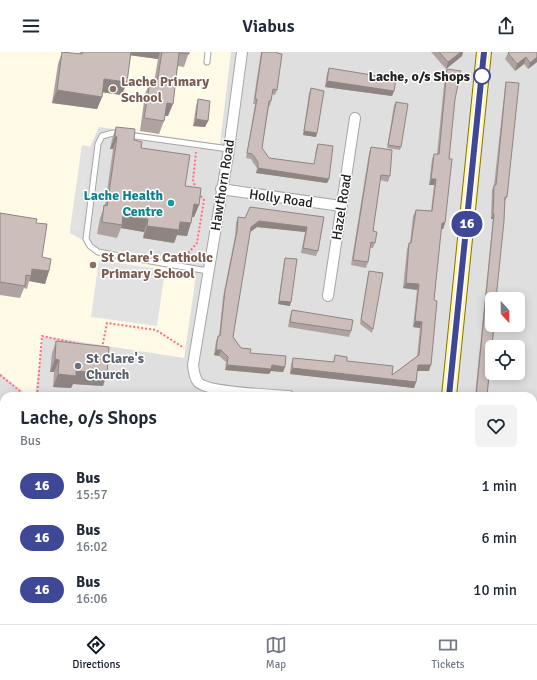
<!DOCTYPE html>
<html lang="en">
<head>
<meta charset="utf-8">
<style>
	:root { --surface:#fff; --page:#f2f2f3; --text:#1f2937; --muted:#747a83; --line:#e0e1e3; --accent:#111827 }
	body { margin:0; font-family:Signika,sans-serif; background:var(--page); color:var(--text); height:100vh; display:flex; flex-direction:column; font-size:15px; white-space:nowrap }
	* { box-sizing:border-box; margin:0 }
	p { font-size:13px; color:var(--muted) }
	.icon { flex:none; width:22px; height:22px; fill:none; stroke:currentColor; stroke-width:2; stroke-linecap:round; stroke-linejoin:round }
	.map { position:relative; flex:1; overflow:hidden }
	.sheet { position:absolute; left:0px; top:340px; width:537px; height:232px; display:flex; flex-direction:column; background:var(--surface); border-radius:12px 12px 0 0; box-shadow:0 2px 10px #0003 }
	.sheet>* { flex:none }
	.badge { padding:0 8px; border-radius:13px; font-size:14px; line-height:26px }
	.needle { width:26px; rotate:159deg }
	.buttons { position:absolute; left:485px; top:240px; display:grid; gap:8px }
	.buttons a { display:grid; place-items:center; width:40px; height:40px; border-radius:6px; background:var(--surface); box-shadow:0 2px 10px #0003; font-size:20px }
	.map>.badge { position:absolute; translate:-50% -50%; box-shadow:0 0 0 2px #fff }
	.round { display:grid; place-items:center; flex:none; width:42px; height:42px; border-radius:6px; background:var(--page) }
	.summary { display:flex; align-items:center; justify-content:space-between; height:68px; padding:0 20px }
	h1 { font-size:19px; font-weight:600; line-height:30px }
	ul { padding:0; list-style:none }
	li { display:flex; align-items:center; gap:12px; height:52px; padding:0 20px }
	li div { flex:1 }
	li b { display:block; font-size:15px }
	li em { font-style:normal }
	li .badge { min-width:44px; font-weight:700; text-align:center }
	header { display:flex; justify-content:space-between; align-items:center; height:52px; padding:0 20px; background:var(--surface); font-size:18px; font-weight:600 }
	.tab-bar { display:flex; justify-content:space-around; align-items:center; height:56px; border-top:1px solid var(--line); background:var(--surface); font-size:11px; color:var(--muted) }
	.tab-bar a { display:grid; justify-items:center; gap:2px }
	.tab-bar .current { color:var(--accent) }
	.map>svg:first-child { display:block }
	.residential { fill:#e0dfdf; fill-rule:evenodd }
	.education { fill:#fffae5 }
	.parking { fill:#e2e2e2 }
	.lines { fill:none; stroke-linecap:round; stroke-linejoin:round }
	.lane-casing { stroke:#a6a6a6; stroke-width:7 }
	.street-casing { stroke:#a6a6a6; stroke-width:12 }
	.secondary-casing { stroke:#827600; stroke-width:16 }
	.path { stroke:#ff6d7b; stroke-width:2; stroke-dasharray:2 2; stroke-linecap:butt }
	.lane { stroke:#fff; stroke-width:5 }
	.street { stroke:#fff; stroke-width:10 }
	.secondary { stroke:#fff4ba; stroke-width:14 }
	.wall { fill:#afa3a1 }
	.shaded-wall { fill:#8e8583 }
	.building { fill:#cbbebb; stroke:#8e8583 }
	.line-casing { stroke:#fff; stroke-width:9 }
	.line { stroke:#3f4797; stroke-width:6 }
	.stop-dot { fill:#fff; stroke:#3f4797; stroke-width:2 }
	.education-dot { fill:#8d6e63; stroke:#fff; stroke-width:1.5 }
	.culture-dot { fill:#0f9aa8; stroke:#fff; stroke-width:1.5 }
	.worship-dot { fill:#6b7280; stroke:#fff; stroke-width:1.5 }
	.labels { text-anchor:middle; stroke-width:3; stroke-linejoin:round; paint-order:stroke }
	.stop-label { font-size:14px; font-weight:bold; fill:#222; stroke:#fff; text-anchor:end }
	.education-label { font-size:14px; font-weight:bold; fill:#785e54; stroke:#fff; text-anchor:start }
	.street-label { font-size:14px; fill:#222; stroke:#fff }
	.culture-label { font-size:14px; font-weight:bold; fill:#0d838f; stroke:#fff; text-anchor:end }
	.worship-label { font-size:14px; font-weight:bold; fill:#5b616d; stroke:#fff; text-anchor:start }
</style>
</head>
<body>
<header><svg class="icon" aria-label="menu" viewBox="0 0 24 24"><path d="M4 6h16M4 12h16M4 18h16"/></svg>Viabus<svg class="icon" aria-label="share" viewBox="0 0 24 24"><path d="M12 15V3M7 8l5-5 5 5M5 13v7h14v-7"/></svg></header>
<div class="map">
<svg width="537" height="572" viewBox="0 0 537 572">
	<rect width="100%" height="100%" fill="#f3ede8"/>
	<path class="residential" d="M0 0H537V572H0ZM492 247H518V273H492ZM492 295H518V321H492ZM4 344H533V568H4Z"/>
	<path class="education" d="M0 0H231L220 92 99 75 90 95 82 94V95L70 181 98 197 181 206 190 219 196 224 184 306 43 284 35 344H28L0 321Z"/>
	<g class="parking">
		<path d="M82 93 91 95 80 179 70 178Z"/>
		<path d="M99 208 165 218 157 274 91 265Z"/>
	</g>
	<g class="lines">
		<defs>
			<g id="lane">
				<path d="M207 10 208 0"/>
				<path d="M120 82 113 81 102 84 98 92 86 187 90 194 98 200 208 219"/>
				<path d="M128 83 229 97"/>
			</g>
			<g id="street">
				<path d="M242 0 229 97 193 313C194 319 194 325 198 330 206 340 273 343 289 344"/>
				<path d="M221 137 341 154"/>
				<path d="M328 244 355 66"/>
				<path d="M0 414 4 409"/>
				<path d="M533 539 537 540"/>
				<path d="M124 568 131 572"/>
				<path d="M262 572 263 568"/>
			</g>
			<g id="secondary">
				<path d="M449 344 484 0"/>
				<path d="M426 572 427 568"/>
			</g>
		</defs>
		<use href="#lane" class="lane-casing"/>
		<use href="#street" class="street-casing"/>
		<use href="#secondary" class="secondary-casing"/>
		<g class="path">
			<path d="M196 137 193 128 196 100"/>
			<path d="M183 207 197 191 204 148 199 142"/>
			<path d="M102 296 107 271 156 278 184 296"/>
			<path d="M0 323 26 344"/>
			<path d="M37 344 42 284 80 292"/>
			<path d="M533 421 537 420"/>
		</g>
		<use href="#lane" class="lane"/>
		<use href="#street" class="street"/>
		<use href="#secondary" class="secondary"/>
	</g>
	<g class="wall">
		<path d="M62 0 79 2 80 0H189L184 15 178 14 168 64H165L164 69 159 82 140 79 145 42 150 30H154L158 7 131 3 122 43 102 40V45L97 57 52 51 58 12Z"/>
		<path d="M261 0H277V38L275 43 272 42 271 49 270 54H269L262 96 269 106 314 112 316 97 318 92 329 127 327 131 256 121 257 116 254 112 251 107 246 106 255 52H253Z"/>
		<path d="M431 0H463L462 4 446 17Z"/>
		<path d="M537 0V10L528 17 524 12 515 19 505 7 508 1Z"/>
		<path d="M329 16 394 39 392 44 325 35 327 21Z"/>
		<path d="M447 17 455 47 449 107 445 171 443 177H441L434 248 429 319H417L416 330 414 336 290 322 291 312 293 306 333 310 335 303 347 309 392 323 417 304 420 276 413 275 417 238 403 236 407 197 409 191H410L413 164 416 158 431 159 434 133H429L432 107 434 102H437L445 23Z"/>
		<path d="M506 30 507 145 505 149 492 273 510 278H494L487 344H475L493 167H491L492 138 494 133 505 35Z"/>
		<path d="M311 36 317 81 316 85 303 83 309 41Z"/>
		<path d="M198 47 208 69 205 75 193 74 196 54Z"/>
		<path d="M396 50 401 95 400 98 387 96 394 53Z"/>
		<path d="M116 75 134 88 141 96 185 134 199 153 194 165H192L187 184 177 183 174 191 143 186 144 180 121 176 117 186 97 182 100 166 105 153 113 97H110L112 87Z"/>
		<path d="M371 95 390 124 388 130 380 128 373 179 375 191 373 196H370L368 210 366 216 351 213 369 101Z"/>
		<path d="M0 161 36 171 42 205 49 219 45 232 29 229 27 237 24 236 20 246 0 243Z"/>
		<path d="M238 165 245 166 324 165 318 199 316 204 301 201 305 180 257 175 250 180 233 285 241 296 250 301 285 315 283 320 271 319 269 322 225 318 226 310 219 304 214 303 216 289 218 284H219L223 245 235 184 236 171Z"/>
		<path d="M285 206 290 254 278 252 284 209Z"/>
		<path d="M369 219 373 277 372 281 360 272 368 222Z"/>
		<path d="M292 258 351 279 349 285 288 275 290 264Z"/>
		<path d="M56 289 107 321 103 334 73 332 71 336 53 335 54 320H50L52 301Z"/>
		<path d="M0 352 4 355V384L0 380Z"/>
		<path d="M536 377H537V406L533 405V386Z"/>
		<path d="M4 533V568H30L24 572H7L0 563V534Z"/>
		<path d="M38 568H58L55 572H37Z"/>
		<path d="M170 568H182L180 570Z"/>
		<path d="M520 568H533L537 572H520Z"/>
	</g>
	<g class="shaded-wall">
		<path d="M129 0H160L158 7 128 3Z"/>
		<path d="M461 0H463L462 4 446 17 448 10Z"/>
		<path d="M526 5 524 12 515 19 517 12Z"/>
		<path d="M537 5V10L528 17 530 11Z"/>
		<path d="M104 27 127 30 122 43 100 40Z"/>
		<path d="M327 29 394 39 392 44 325 35Z"/>
		<path d="M57 38 102 45 97 57 52 51Z"/>
		<path d="M167 51 173 52 168 64H162Z"/>
		<path d="M196 67 208 69 205 75 193 74Z"/>
		<path d="M304 79 317 81 316 85 303 83Z"/>
		<path d="M115 84 117 85 113 97H110Z"/>
		<path d="M258 116 329 127 327 131 256 121Z"/>
		<path d="M431 127H436L434 133H429Z"/>
		<path d="M194 152 199 153 194 165H190Z"/>
		<path d="M493 162H494L493 167H491Z"/>
		<path d="M123 163 148 167 144 180 121 176 122 173Z"/>
		<path d="M259 169 307 175 305 180 257 175 249 181 251 175Z"/>
		<path d="M180 170 191 171 187 184 177 183 174 191 143 186 147 174Z"/>
		<path d="M442 171H445L443 177H440Z"/>
		<path d="M32 217 49 219 45 232 29 229 31 224Z"/>
		<path d="M406 231 419 232 417 238 403 236Z"/>
		<path d="M279 249 291 250 290 254 278 252Z"/>
		<path d="M415 269 422 270 420 276 413 275Z"/>
		<path d="M494 273H512L510 278H492Z"/>
		<path d="M216 298H221L219 304 214 303Z"/>
		<path d="M55 307 59 308 54 320H50Z"/>
		<path d="M227 313H272L285 315 283 320 271 319 269 322 225 318Z"/>
		<path d="M418 313H431L429 319H415Z"/>
		<path d="M292 316 416 330 414 336 290 322Z"/>
		<path d="M76 319 107 321 103 334 73 332 71 336 53 335 58 322Z"/>
		<path d="M4 473 3 478 0 482V478Z"/>
		<path d="M536 508H537V515L534 514Z"/>
		<path d="M533 515H535L533 521Z"/>
		<path d="M23 568H30L24 572H18Z"/>
		<path d="M55 568H58L55 572H51Z"/>
		<path d="M467 568H494L493 571 466 569Z"/>
	</g>
	<g class="building">
		<path d="M62 0 82 2 83 0H131L127 30 104 27 102 45 57 38Z"/>
		<path d="M162 0H189V2L179 1 173 52 167 51 164 69 144 66 150 30 157 31Z"/>
		<path d="M262 0H277V1L282 2 277 38 273 37 271 49H269L262 96 269 106 314 112 318 92 333 94 329 127 258 116V111L256 107 252 102 247 101 257 47H255Z"/>
		<path d="M439 0H461L448 10Z"/>
		<path d="M509 0H537V5L530 11 526 5 517 12 508 1Z"/>
		<path d="M329 16 396 27 394 39 327 29Z"/>
		<path d="M447 17 461 19 455 47 449 107H452L445 171H442L434 248 437 249 431 313H418L416 330 292 316 293 306 334 310 335 303 347 305V309L393 314 392 323 419 303 422 270 415 269 419 232 406 231 409 191H411L416 158 432 159 436 127H431L434 102H439Z"/>
		<path d="M506 30 519 31 507 145H505L504 169 496 247H492V273H494L487 344H476L494 162H493L494 133H496Z"/>
		<path d="M311 36 324 39 317 81 304 79Z"/>
		<path d="M198 47 210 49 208 69 196 67Z"/>
		<path d="M396 50 408 52 401 95 388 93Z"/>
		<path d="M116 75 135 77 134 88 142 90 141 96 190 103 185 134 201 136 199 153 194 152 191 171 180 170 179 178 147 174 148 167 123 163 122 173 102 170 104 153 107 154 117 85 115 84Z"/>
		<path d="M371 95 392 98 390 124 381 123 373 179 377 180 375 191 371 190 368 210 353 208Z"/>
		<path d="M250 155 324 165 318 199 303 196 307 175 259 169 251 175 233 285 241 296 251 297 250 301 286 304 285 315 272 313 271 317 227 313 228 305 221 298H216L218 284H220L225 239 237 179 238 165 245 166Z"/>
		<path d="M0 161 37 167 36 171 47 172 42 205 51 207 49 219 32 217 31 224 26 223 25 234 0 230Z"/>
		<path d="M285 206 297 207 291 250 279 249Z"/>
		<path d="M369 219 383 221 373 277 361 268Z"/>
		<path d="M292 258 353 268 351 279 290 270Z"/>
		<path d="M56 289 109 295 107 321 76 319V324L58 322 59 308 55 307Z"/>
		<path d="M0 352 4 355V376L0 372Z"/>
		<path d="M536 377H537V400L533 399V390Z"/>
		<path d="M0 465 4 467V473L0 478Z"/>
		<path d="M533 495H537V508H536L535 515H533Z"/>
		<path d="M4 533V558L2 555 0 546V534Z"/>
		<path d="M533 548H537V572H521L522 568H533Z"/>
		<path d="M11 568H23L18 572H14Z"/>
		<path d="M38 568H55L51 572H42L38 569Z"/>
		<path d="M84 568H95L100 572H81Z"/>
		<path d="M226 568H243L242 572H226Z"/>
		<path d="M284 568 299 570V572H283Z"/>
		<rect x="395" y="568" width="15" height="4"/>
		<path d="M452 568H466L465 572H452Z"/>
	</g>
	<g class="lines">
		<defs>
			<path id="line" d="M449 344 484 0"/>
		</defs>
		<use href="#line" class="line-casing"/>
		<use href="#line" class="line"/>
	</g>
	<circle class="stop-dot" cx="482" cy="24" r="8"/>
	<g class="education-dot">
		<circle cx="113" cy="37" r="4"/>
		<circle cx="93" cy="213" r="4"/>
	</g>
	<circle class="culture-dot" cx="171" cy="151" r="4"/>
	<circle class="worship-dot" cx="78" cy="314" r="4"/>
	<g class="labels">
		<g class="stop-label">
			<text x="470" y="29">Lache, o/s Shops</text>
		</g>
		<g class="education-label">
			<text x="121" y="34">Lache Primary<tspan x="121" dy="16">School</tspan></text>
			<text x="101" y="210">St Clare's Catholic<tspan x="101" dy="16">Primary School</tspan></text>
		</g>
		<g class="street-label">
			<text transform="translate(222 133) rotate(-81)" y="5">Hawthorn Road</text>
			<text transform="translate(281 146) rotate(8)" y="5">Holly Road</text>
			<text transform="translate(341 155) rotate(-81)" y="5">Hazel Road</text>
		</g>
		<g class="culture-label">
			<text x="163" y="148">Lache Health<tspan x="163" dy="16">Centre</tspan></text>
		</g>
		<g class="worship-label">
			<text x="86" y="311">St Clare's<tspan x="86" dy="16">Church</tspan></text>
		</g>
	</g>
</svg>
<div class="buttons">
<a><svg class="needle" viewBox="-14 -14 28 28"><path d="M0-13l5 13h-10z" fill="#e53935"/><path d="M0 13l5-13h-10z" fill="#747a83"/></svg></a>
<a><svg class="icon" aria-label="locate" viewBox="0 0 24 24"><circle cx="12" cy="12" r="6"/><path d="M12 2v4M12 18v4M2 12h4M18 12h4"/></svg></a>
</div>
<b class="badge" style="left:467px;top:172px;background:#3f4797;color:#fff">16</b>
<section class="sheet">
<div class="summary"><div><h1>Lache, o/s Shops</h1><p>Bus</p></div><a class="round"><svg class="icon" aria-label="heart" viewBox="0 0 24 24"><path d="M12 20l-8-8c-3-5 5-10 8-4 3-6 11-1 8 4z"/></svg></a></div>
<ul>
<li><span class="badge" style="background:#3f4797;color:#fff">16</span><div><b>Bus</b><p>15:57</p></div><em>1 min</em></li>
<li><span class="badge" style="background:#3f4797;color:#fff">16</span><div><b>Bus</b><p>16:02</p></div><em>6 min</em></li>
<li><span class="badge" style="background:#3f4797;color:#fff">16</span><div><b>Bus</b><p>16:06</p></div><em>10 min</em></li>
</ul>
</section>
</div>
<nav class="tab-bar">
<a class="current"><svg class="icon" aria-label="directions" viewBox="0 0 24 24"><path d="M12 3l9 9-9 9-9-9zM9 14v-3h6M13 9l2 2-2 2"/></svg>Directions</a>
<a><svg class="icon" aria-label="map" viewBox="0 0 24 24"><path d="M3 6l6-2 6 2 6-2v14l-6 2-6-2-6 2zM9 4v14M15 6v14"/></svg>Map</a>
<a><svg class="icon" aria-label="tickets" viewBox="0 0 24 24"><path d="M3 7h18v10H3zM15 7v10"/></svg>Tickets</a>
</nav>
</body>
</html>
